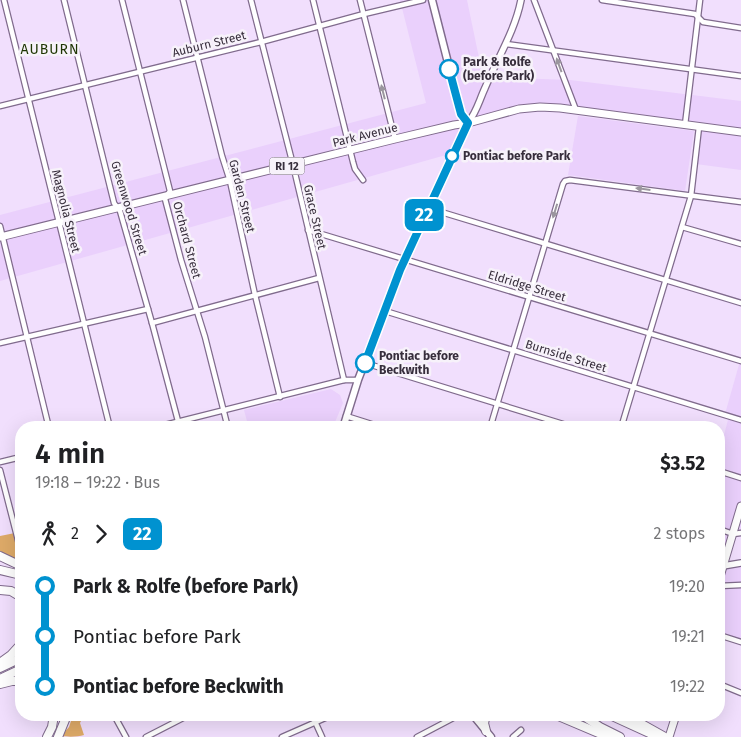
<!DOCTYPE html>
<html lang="en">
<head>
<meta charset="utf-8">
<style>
	:root { --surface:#fff; --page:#f6f6f6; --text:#202124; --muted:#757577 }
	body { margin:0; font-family:"Fira Sans",sans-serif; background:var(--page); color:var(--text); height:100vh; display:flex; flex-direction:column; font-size:19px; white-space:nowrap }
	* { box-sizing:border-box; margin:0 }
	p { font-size:16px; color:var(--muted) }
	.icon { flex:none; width:28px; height:28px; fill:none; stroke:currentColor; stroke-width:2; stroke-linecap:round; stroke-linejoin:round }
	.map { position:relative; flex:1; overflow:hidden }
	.panel { position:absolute; left:15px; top:421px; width:710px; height:300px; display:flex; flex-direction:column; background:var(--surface); border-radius:20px; box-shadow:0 5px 20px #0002 }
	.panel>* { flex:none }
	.badge { padding:0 10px; border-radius:8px; font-size:18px; line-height:32px }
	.map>.badge { position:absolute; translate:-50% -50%; box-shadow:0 0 0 2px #fff }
	.legs { display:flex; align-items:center; gap:8px; height:55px; padding:0 20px; font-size:16px }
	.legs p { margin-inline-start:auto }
	.headline { display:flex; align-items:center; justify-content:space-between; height:85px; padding:0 20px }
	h1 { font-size:28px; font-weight:600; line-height:38px }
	ul { padding:0 20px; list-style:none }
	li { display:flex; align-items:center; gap:18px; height:50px; font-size:19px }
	li i { display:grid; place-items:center; width:8px; height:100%; margin:0 6px; background:currentColor }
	li i::after { content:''; width:12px; height:12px; margin:-6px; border:4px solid; border-radius:50%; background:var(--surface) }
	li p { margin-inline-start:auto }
	li:first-child i { background:linear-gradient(#0000 50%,currentColor 0) }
	li:last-child i { background:linear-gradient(currentColor 50%,#0000 0) }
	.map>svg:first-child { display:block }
	.built { fill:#ead0fc }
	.green { fill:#deaa68 }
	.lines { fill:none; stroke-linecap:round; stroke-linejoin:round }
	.minor-casing { stroke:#806b8d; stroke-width:7 }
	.tertiary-casing { stroke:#806b8d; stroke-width:8 }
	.secondary-casing { stroke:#806b8d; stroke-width:9 }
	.primary-casing { stroke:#806b8d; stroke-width:9 }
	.motorway-casing { stroke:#806b8d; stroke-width:10 }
	.minor { stroke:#fff; stroke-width:4.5 }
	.tertiary { stroke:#fff; stroke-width:5.5 }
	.secondary { stroke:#fff; stroke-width:6 }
	.primary { stroke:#fff; stroke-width:7 }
	.motorway { stroke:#fff; stroke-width:8 }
	.oneway { fill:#9b969e }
	.line-1-casing { stroke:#fff; stroke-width:11 }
	.line-1 { stroke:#0092d0; stroke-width:8 }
	.stop-1-dot { fill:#fff; stroke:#0092d0; stroke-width:2.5 }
	.labels { text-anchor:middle; stroke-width:5; stroke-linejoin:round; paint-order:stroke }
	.shield { fill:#f7f2fa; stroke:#716975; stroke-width:1 }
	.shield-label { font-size:11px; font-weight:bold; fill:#372e3c }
	.street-label { font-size:12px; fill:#372e3c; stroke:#f7f2fa }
	.stop-label { font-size:12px; font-weight:bold; fill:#372e3c; stroke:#f7f2fa; text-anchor:start }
	.neighbourhood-label { font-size:14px; letter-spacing:1px; fill:#1e3502; stroke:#f7f2fa }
</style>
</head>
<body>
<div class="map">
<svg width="741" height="737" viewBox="0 0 741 737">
	<rect width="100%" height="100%" fill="#f1dffd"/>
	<g class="built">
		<path d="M400 0H467L483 77 570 80 741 101V170L696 164 700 127 575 110 506 111 461 127 453 153 0 281V215L426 103Z"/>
		<path d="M578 116 694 131 685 191 568 175Z"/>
		<path d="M740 361H741V535L734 536 726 569 741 566V638L735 639 719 633V454L729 416 725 414Z"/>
		<path d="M331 389 340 395 343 403 333 427H242L248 425 244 410Z"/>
	</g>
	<g class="green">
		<path d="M15 533 21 553V566L0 556V536Z"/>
		<path d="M73 715H84L80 723 84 735C78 737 68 737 61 736L69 727Z"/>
	</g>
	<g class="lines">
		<defs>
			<g id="minor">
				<path d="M4 0 110 428"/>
				<path d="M64 0 114 203 120 211 152 323 178 421"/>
				<path d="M122 0 170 191 165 199 181 260 205 337 228 428"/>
				<path d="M183 0 222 156 230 181 255 295 280 397"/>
				<path d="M251 0 293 165 344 380"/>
				<path d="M313 0 353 162 355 169 363 180"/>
				<path d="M360 0 395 139"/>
				<path d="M534 0 576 110"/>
				<path d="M602 0 695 14 703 22 741 28"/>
				<path d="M506 44 741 76"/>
				<path d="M0 106 261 42 364 14 423 0"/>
				<path d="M685 125 700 0"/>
				<path d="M428 208 741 303"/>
				<path d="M0 226 49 428"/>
				<path d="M682 227 741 244"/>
				<path d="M308 230 741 361"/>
				<path d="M385 311 741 420"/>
				<path d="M152 323 319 278"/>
				<path d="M0 343 148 309"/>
				<path d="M365 363 576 428"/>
				<path d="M346 416 384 428"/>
				<path d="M153 428 344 380H358"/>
				<path d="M490 428 563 184 565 181 570 180 741 202"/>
				<path d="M621 428 691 196 699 127"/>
				<path d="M0 462 21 457"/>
				<path d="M0 470 21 552"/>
				<path d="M719 471 741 478"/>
				<path d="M719 529 733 534 741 533"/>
				<path d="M719 586 741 585"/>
				<path d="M719 635 741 642"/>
				<path d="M719 684 741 693"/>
				<path d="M114 715 126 737"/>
				<path d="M312 715 322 737"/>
				<path d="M146 737 189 715"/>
				<path d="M282 737 332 715"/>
				<path d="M417 737 459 715"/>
				<path d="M513 737 521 730"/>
			</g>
			<g id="tertiary">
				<path d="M468 123C477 111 479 101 485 88 497 59 515 31 521 0"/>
				<path d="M723 566 741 563"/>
			</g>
			<g id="secondary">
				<path d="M343 428 358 380 400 270 468 123 461 114 432 0"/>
				<path d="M473 715 491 737"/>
			</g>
			<g id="primary">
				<path d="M0 237 395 139 454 125 468 123 519 109 540 107 560 108 741 132"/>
				<path d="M719 580 741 506"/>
				<path d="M669 737 676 715"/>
			</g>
			<g id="motorway">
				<path d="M0 556 21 566"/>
				<path d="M0 570 21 575"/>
				<path d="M0 590 11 591 21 597"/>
				<path d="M0 663 11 655 21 644"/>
				<path d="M0 668 21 658"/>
				<path d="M0 679 21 669"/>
				<path d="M0 684 12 681H21"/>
				<path d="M486 715 484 723 486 731"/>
				<path d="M556 715 608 737"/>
				<path d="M582 715 600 727 620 737"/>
				<path d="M610 715 658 737"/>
				<path d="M628 715 640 723 665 737"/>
				<path d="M47 737 52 727 54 715"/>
				<path d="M58 737 67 715"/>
			</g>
		</defs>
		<use href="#minor" class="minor-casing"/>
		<use href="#tertiary" class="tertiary-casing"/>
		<use href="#secondary" class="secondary-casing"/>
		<use href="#primary" class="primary-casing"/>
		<use href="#motorway" class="motorway-casing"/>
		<use href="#minor" class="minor"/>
		<use href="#tertiary" class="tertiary"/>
		<use href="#secondary" class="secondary"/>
		<use href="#primary" class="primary"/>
		<use href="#motorway" class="motorway"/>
	</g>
	<defs><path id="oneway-solid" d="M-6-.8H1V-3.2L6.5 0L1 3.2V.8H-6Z" transform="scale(1.25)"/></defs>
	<g class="oneway">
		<use href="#oneway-solid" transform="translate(559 65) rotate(-110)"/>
		<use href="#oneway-solid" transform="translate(383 92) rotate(-104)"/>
		<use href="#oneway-solid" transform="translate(643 189) rotate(-173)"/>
		<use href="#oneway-solid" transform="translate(555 211) rotate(107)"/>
	</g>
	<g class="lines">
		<defs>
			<path id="line-1" d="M365 363 400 270 468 123 461 114 449 69"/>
		</defs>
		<use href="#line-1" class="line-1-casing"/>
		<use href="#line-1" class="line-1"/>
	</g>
	<g class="stop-1-dot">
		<circle cx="449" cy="69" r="9"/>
		<circle cx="452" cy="156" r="6"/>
		<circle cx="365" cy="363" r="9"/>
	</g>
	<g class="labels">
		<rect class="shield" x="269.5" y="157.5" width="35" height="17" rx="4"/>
		<g class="shield-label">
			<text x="287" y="170">RI 12</text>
		</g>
		<g class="street-label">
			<text transform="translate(209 44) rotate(-14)" y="4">Auburn Street</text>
			<text transform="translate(365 135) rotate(-14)" y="4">Park Avenue</text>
			<text transform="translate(242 196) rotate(76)" y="4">Garden Street</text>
			<text transform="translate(129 208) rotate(73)" y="4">Greenwood Street</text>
			<text transform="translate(66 211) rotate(76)" y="4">Magnolia Street</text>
			<text transform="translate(315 217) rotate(77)" y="4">Grace Street</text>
			<text transform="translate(187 240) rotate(75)" y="4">Orchard Street</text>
			<text transform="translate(527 286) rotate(17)" y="4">Eldridge Street</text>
			<text transform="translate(566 356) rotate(17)" y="4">Burnside Street</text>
		</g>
		<g class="stop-label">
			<text x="463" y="66">Park &amp; Rolfe<tspan x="463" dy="14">(before Park)</tspan></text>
			<text x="463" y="160">Pontiac before Park</text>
			<text x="379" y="360">Pontiac before<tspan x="379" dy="14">Beckwith</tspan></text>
		</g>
		<g class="neighbourhood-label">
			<text x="50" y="54">AUBURN</text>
		</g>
	</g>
</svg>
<b class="badge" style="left:424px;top:215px;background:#0092d0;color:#fff">22</b>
<section class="panel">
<div class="headline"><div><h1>4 min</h1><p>19:18 – 19:22 · Bus</p></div><b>$3.52</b></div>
<div class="legs"><svg class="icon" aria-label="walk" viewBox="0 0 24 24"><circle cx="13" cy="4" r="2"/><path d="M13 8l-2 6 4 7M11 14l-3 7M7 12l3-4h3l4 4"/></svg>2<svg class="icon" aria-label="forward" viewBox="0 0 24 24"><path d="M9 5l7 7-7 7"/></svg><b class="badge" style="background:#0092d0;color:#fff">22</b><p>2 stops</p></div>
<ul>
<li><i style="color:#0092d0"></i><b>Park &amp; Rolfe (before Park)</b><p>19:20</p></li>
<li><i style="color:#0092d0"></i><span>Pontiac before Park</span><p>19:21</p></li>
<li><i style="color:#0092d0"></i><b>Pontiac before Beckwith</b><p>19:22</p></li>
</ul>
</section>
</div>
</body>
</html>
